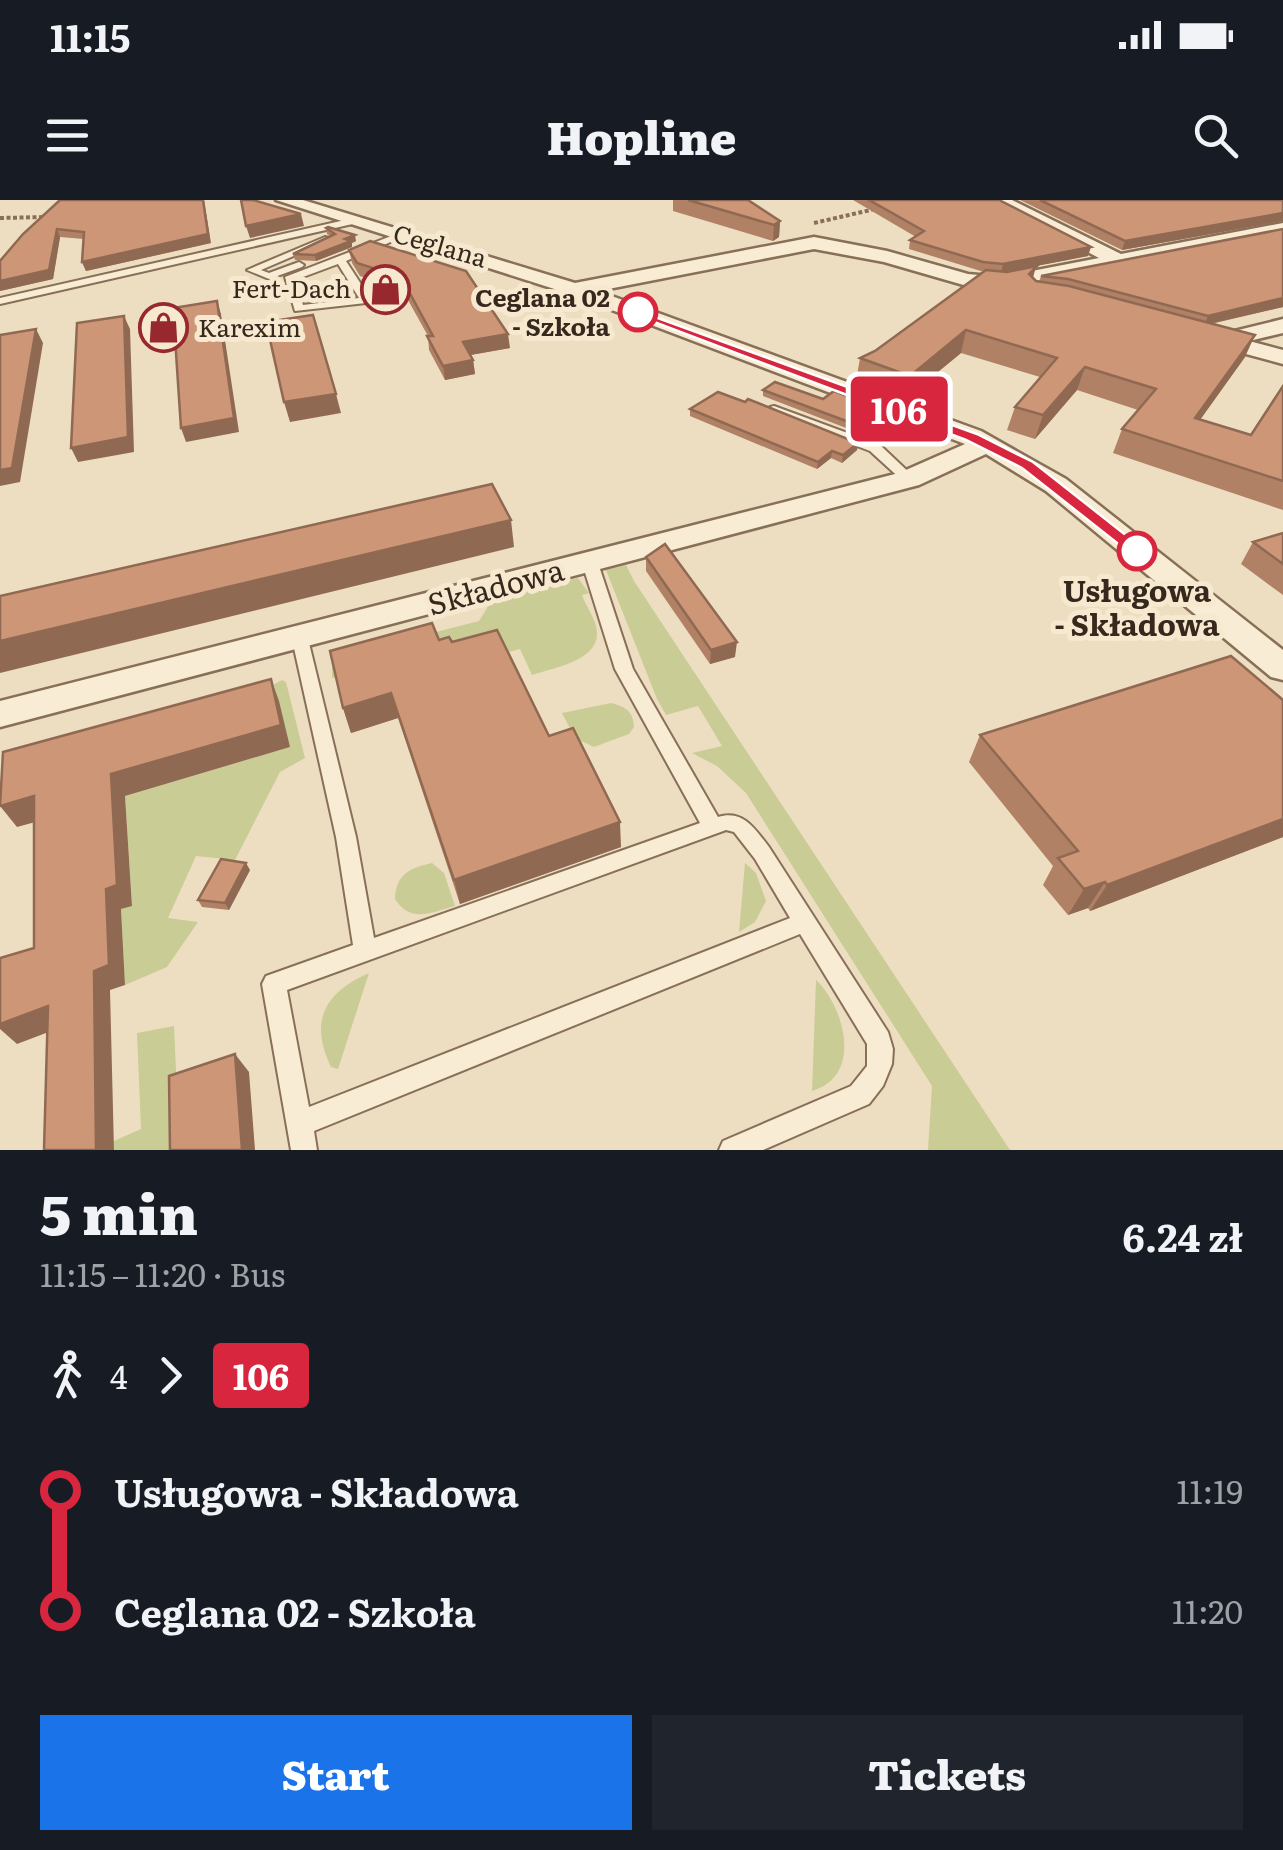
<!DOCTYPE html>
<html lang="en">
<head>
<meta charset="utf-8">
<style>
	:root { --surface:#171b24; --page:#20242c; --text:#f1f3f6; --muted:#9ea1a6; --accent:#1a73e8 }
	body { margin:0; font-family:Literata,serif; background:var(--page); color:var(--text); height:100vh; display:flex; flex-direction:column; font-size:38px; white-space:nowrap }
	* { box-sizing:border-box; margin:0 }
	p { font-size:32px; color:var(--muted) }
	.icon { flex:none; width:55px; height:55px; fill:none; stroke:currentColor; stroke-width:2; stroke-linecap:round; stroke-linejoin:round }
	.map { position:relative; height:950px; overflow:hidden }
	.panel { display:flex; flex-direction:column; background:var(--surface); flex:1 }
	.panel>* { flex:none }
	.badge { padding:0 20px; border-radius:8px; font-size:35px; line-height:65px }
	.map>.badge { position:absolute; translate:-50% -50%; box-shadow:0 0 0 5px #fff }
	.legs { display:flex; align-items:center; gap:15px; height:110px; padding:0 40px; font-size:32px }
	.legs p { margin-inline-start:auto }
	.overview { display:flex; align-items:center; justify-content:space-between; height:170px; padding:0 40px }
	h1 { font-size:55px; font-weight:800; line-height:75px }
	.button { display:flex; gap:20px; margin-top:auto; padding:20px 40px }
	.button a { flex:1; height:115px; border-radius:0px; background:var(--accent); color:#fff; font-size:40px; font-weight:800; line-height:115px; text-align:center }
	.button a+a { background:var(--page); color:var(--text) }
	ul { padding:0 40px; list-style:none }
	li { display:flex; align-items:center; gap:35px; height:120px; font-size:38px }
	li i { display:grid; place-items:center; width:15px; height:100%; margin:0 12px; background:currentColor }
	li i::after { content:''; width:25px; height:25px; margin:-12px; border:8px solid; border-radius:50%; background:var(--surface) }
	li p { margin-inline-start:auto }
	li:first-child i { background:linear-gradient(#0000 50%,currentColor 0) }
	li:last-child i { background:linear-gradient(currentColor 50%,#0000 0) }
	.status { display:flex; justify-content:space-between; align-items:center; height:70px; padding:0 50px; background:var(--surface); direction:ltr }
	.status svg { height:28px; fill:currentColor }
	header { display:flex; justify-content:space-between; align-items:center; height:130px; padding:0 40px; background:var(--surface); font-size:45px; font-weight:800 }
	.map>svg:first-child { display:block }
	.green { fill:#c9cc95 }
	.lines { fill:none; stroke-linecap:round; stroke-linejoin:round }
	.service-casing { stroke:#886f58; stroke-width:4 }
	.minor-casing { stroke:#886f58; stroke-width:5 }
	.path { stroke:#886f58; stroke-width:4; stroke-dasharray:4 2.5; stroke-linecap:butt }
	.service { fill:#f9ecd4; fill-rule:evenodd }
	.minor { fill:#f9ecd4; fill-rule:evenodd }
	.wall { fill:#b08165 }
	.shaded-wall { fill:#906953 }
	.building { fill:#cd9676; stroke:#906953; stroke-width:2.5 }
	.line-1 { fill:#d7263d; stroke:#fff; stroke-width:2.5 }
	.stop-1-dot { fill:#fff; stroke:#d7263d; stroke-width:5 }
	.labels { text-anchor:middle; stroke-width:10; stroke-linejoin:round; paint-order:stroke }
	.far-street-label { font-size:25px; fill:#37281d; stroke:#f6e9d0 }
	.far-poi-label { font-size:25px; fill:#37281d; stroke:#f6e9d0; text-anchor:end }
	.far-stop-label { font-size:25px; font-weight:bold; fill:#37281d; stroke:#f6e9d0; text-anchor:end }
	.street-label { font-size:30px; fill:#37281d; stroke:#f6e9d0 }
	.stop-label { font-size:30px; font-weight:bold; fill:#37281d; stroke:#f6e9d0 }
</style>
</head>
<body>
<div class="status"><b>11:15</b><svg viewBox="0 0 49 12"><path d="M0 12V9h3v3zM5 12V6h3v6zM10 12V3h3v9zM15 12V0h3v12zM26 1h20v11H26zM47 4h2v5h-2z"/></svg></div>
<header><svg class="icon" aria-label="menu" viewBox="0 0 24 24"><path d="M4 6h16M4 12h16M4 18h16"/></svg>Hopline<svg class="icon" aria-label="search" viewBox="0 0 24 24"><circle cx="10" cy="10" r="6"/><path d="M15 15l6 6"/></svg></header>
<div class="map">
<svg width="1283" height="950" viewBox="0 0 1283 950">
	<rect width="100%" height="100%" fill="#eedec1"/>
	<g class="green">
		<path d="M626 365 634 381 1010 950H928L932 886 746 593 717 566 692 553 722 546 698 506 666 515 657 499 606 370Z"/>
		<path d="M578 378 589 393 582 395C586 407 597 420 597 433 598 461 552 468 532 475L520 449 458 466 332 478V467L346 455 479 421 492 400Z"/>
		<path d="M282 480 286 482 305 558 280 572 235 660 196 656 168 718 198 722 167 767 125 785 121 709 132 705 125 596 290 547 265 489Z"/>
		<path d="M611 503C626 507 633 511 634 527L629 534 594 547 575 538 562 513Z"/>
		<path d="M432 663 444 673 455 706C432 712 411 724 395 699 396 674 410 668 432 663Z"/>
		<path d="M745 663 756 673 766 701 755 722 739 732Z"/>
		<path d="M369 773 338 869 331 867C309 821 324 793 369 773Z"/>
		<path d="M816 780C844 806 864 876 812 891Z"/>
		<path d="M174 826 179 936 170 939V950H114V941L141 929 137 833Z"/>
	</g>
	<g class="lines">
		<defs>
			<g id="service">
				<path d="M354 18 357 23 0 104V98Z"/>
				<path d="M399 33 407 35 346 61 370 98 366 103 295 111 285 77ZM338 64 359 98 303 105 295 80Z"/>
				<path d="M325 37 333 39 261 70 269 73 299 62 304 65 302 67 269 79 247 70Z"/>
				<path d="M774 206 880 245 916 279 914 282H904L870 251 770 213V207Z"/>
				<path d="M590 358 598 363 633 469 718 617C743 609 755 629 769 647L888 832 893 849 892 864 883 886 869 904 763 950H719L723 941 851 886 867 866V844L800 734 314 931 317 950H291L262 784 266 776 353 745 336 637 292 439 300 433 308 439 356 637 374 738 700 623 615 469 582 363ZM726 630 734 632 755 659 790 718 309 907 287 790Z"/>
			</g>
			<g id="minor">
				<path d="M276 0H303L575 83 814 37 887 51 968 74 1001 77 1099 58 989 0H1012L1121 54 1283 23V33L1001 89 967 86 884 62 814 49 598 91 981 231 1066 279 1283 450V480L1271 477 1046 291 986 254 919 285 0 527V501L899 273 965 244 567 93Z"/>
				<path d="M1283 119V133L1249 141 1283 150V164L1194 140 1191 135 1202 128 1222 134Z"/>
			</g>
		</defs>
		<use href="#service" class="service-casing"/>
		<use href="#minor" class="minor-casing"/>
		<g class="path">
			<path d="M0 18 46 17"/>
			<path d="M814 23 875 9"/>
		</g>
		<use href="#service" class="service"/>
		<use href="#minor" class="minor"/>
	</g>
	<g class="wall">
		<path d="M60 0 211 43 86 71 82 62 84 39 60 37 53 79 0 91V61Z"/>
		<path d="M673 0H748L780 21 779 37 773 41 673 11Z"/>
		<path d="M853 0H999L1088 56 1036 66 1033 78 1036 81 1039 82 1041 76 1283 29V107L1211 124 1245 157 1200 220 1251 235 1283 186V310L1113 253 1122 229 1138 210 1077 190 1035 239 1007 230 1015 207 1040 177 961 153 905 199 856 181 860 158 875 151 984 72 909 49 910 40 916 37Z"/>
		<path d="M1020 0H1283V21L1122 50Z"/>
		<path d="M326 28 356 41 352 43V47L316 61 295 60 293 54 331 36 327 34Z"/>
		<path d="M370 41 510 148 470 155 473 160 475 174 445 180 429 150 428 136 403 91 360 76 352 63 349 50Z"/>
		<path d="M763 190 885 210 883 217 879 221 882 230 872 238 763 196Z"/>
		<path d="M690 209 858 243 857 250 842 263 831 258 817 269 690 216Z"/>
		<path d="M1283 333V395L1241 364 1253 342Z"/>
		<path d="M646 357 735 457 710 464 646 371Z"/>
		<path d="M439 440 452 442 549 536 621 647 460 704 398 518 351 533 343 508Z"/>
		<path d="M1283 500V637L1090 711 1088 708 1068 715 1043 685 1053 666 969 562 980 535Z"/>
		<path d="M250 670 229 710 202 707 198 700Z"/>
	</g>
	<g class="shaded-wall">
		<path d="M204 0 211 43 86 71 82 62Z"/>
		<path d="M1283 13V21L1122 50 1125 41Z"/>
		<path d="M301 14 304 26 250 38 246 26Z"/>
		<path d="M780 21 779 37 773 41 774 25Z"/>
		<path d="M57 29 60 37 53 79 0 91V81Z"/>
		<path d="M355 35 356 41 352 43V47L316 61 315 55Z"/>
		<path d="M1091 47 1088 56 1036 66 1030 87 1001 73 1003 64Z"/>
		<path d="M1283 98V107L1204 125 1208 116Z"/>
		<path d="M217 101 221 114 239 232 186 242 181 228Z"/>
		<path d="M124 116 130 129 134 252 78 262 71 248Z"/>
		<path d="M36 129 43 143 20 282 0 286V270Z"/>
		<path d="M966 130 961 153 905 199 910 176Z"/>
		<path d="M508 134 510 148 465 156 463 142Z"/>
		<path d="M1255 135 1245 157 1184 242 1195 218Z"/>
		<path d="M473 160 475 174 445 180 443 166Z"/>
		<path d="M1085 167 1077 190 1035 239 1043 215Z"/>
		<path d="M336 194 341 213 290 222 284 202Z"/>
		<path d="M885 210 883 217 872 226 874 219Z"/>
		<path d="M883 223 882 230 872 238 873 231Z"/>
		<path d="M858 243 857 250 842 263 843 255Z"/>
		<path d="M832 251 831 258 817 269 818 262Z"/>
		<path d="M511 320 514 347 0 473V441Z"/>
		<path d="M737 442 735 457 710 464 711 450Z"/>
		<path d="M271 479 279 501 290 547 125 596 132 706 121 709 125 785 110 790 114 950H96L94 771 111 574Z"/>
		<path d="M391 493 398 518 351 533 343 508Z"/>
		<path d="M34 596 50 618 17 627 0 606Z"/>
		<path d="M1283 619V637L1090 711 1107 685Z"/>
		<path d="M620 622 621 647 460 704 454 680Z"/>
		<path d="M246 663 250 670 229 710 225 703Z"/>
		<path d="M1105 682 1088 708 1068 715 1084 689Z"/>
		<path d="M48 806 67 825 17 844 0 829V824Z"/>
		<path d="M235 854 249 872 255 950H242Z"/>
	</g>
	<g class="building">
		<path d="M60 0H203L208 34 82 62 84 32 57 29 49 70 0 81V61L23 34Z"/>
		<path d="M241 0H253L301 14 246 26Z"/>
		<path d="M688 0H748L780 21 774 25Z"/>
		<path d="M869 0H999L1091 47 1003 64 983 62 910 40 924 31Z"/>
		<path d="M1040 0H1283V13L1125 41Z"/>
		<path d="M328 27 355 35 345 39 351 41 315 55 293 54 335 34 326 28Z"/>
		<path d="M1283 29V98L1208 116 1068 79 1041 76Z"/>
		<path d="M370 41 466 71 508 134 463 142 473 160 443 166 427 136H433L401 77 357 63 349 50Z"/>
		<path d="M1037 66 1029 74 1036 81 1069 86 1255 135 1195 218 1251 235 1283 186V281L1122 229 1156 189 1085 167 1043 215 1015 207 1057 158 966 130 910 176 860 158 875 151 986 70 1007 72Z"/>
		<path d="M217 101 234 218 181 228 173 108Z"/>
		<path d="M313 115 336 194 284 202 266 122Z"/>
		<path d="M124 116 128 237 71 248 77 123Z"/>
		<path d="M36 129 12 268 0 270V135Z"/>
		<path d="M775 182 823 199 834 191 885 210 874 219 883 223 873 231 763 190Z"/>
		<path d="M718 192 745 202 748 199 858 243 843 255 832 251 818 262 690 209Z"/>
		<path d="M492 284 511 320 0 441V396Z"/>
		<path d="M1283 333V364L1253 342Z"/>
		<path d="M665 344 737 442 711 450 646 357Z"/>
		<path d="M432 423 439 440 449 437 452 442 497 430 549 536 573 528 620 622 454 680 391 493 343 508 330 451Z"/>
		<path d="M1231 456 1283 500V619L1107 685 1105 682 1084 689 1058 658 1078 651 980 535Z"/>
		<path d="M271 479 281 525 111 574 117 685 106 689 109 765 94 771 96 950H44L48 806 0 824V758L34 748V596L0 606 3 552Z"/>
		<path d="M221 659 246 663 225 703 198 700Z"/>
		<path d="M235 854 242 950H170L169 876Z"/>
	</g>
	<path class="line-1" d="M633 109 977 234 1033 262 1146 351 1131 354 1022 268 966 240 633 114Z"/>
	<defs>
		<symbol id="shop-ring" viewBox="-11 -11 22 22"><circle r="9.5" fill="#f6e9d0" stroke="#97282e" stroke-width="1.5"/><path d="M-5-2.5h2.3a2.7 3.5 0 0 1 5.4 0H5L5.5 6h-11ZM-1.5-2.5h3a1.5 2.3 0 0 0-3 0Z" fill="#97282e"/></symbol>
	</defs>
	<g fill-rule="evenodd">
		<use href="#shop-ring" x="358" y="62" width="55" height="55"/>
		<use href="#shop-ring" x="136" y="100" width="55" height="55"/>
	</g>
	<g class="stop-1-dot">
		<circle cx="638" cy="112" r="18"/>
		<circle cx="1137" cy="351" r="18"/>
	</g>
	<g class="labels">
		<g class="far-street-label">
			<text transform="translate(440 46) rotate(16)" y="9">Ceglana</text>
		</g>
		<g class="far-poi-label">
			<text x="351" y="98">Fert-Dach</text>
			<text x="198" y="137" text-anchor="start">Karexim</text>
		</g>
		<g class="far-stop-label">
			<text x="610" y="107">Ceglana 02<tspan x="610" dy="29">- Szkoła</tspan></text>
		</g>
		<g class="street-label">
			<text transform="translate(496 388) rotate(-15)" y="10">Składowa</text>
		</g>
		<g class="stop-label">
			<text x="1137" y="402">Usługowa<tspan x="1137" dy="34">- Składowa</tspan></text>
		</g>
	</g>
</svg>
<b class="badge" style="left:899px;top:209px;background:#d7263d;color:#fff">106</b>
</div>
<section class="panel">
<div class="overview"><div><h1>5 min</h1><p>11:15 – 11:20 · Bus</p></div><b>6.24 zł</b></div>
<div class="legs"><svg class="icon" aria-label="walk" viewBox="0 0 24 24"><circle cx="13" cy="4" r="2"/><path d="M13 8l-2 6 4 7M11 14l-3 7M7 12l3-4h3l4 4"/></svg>4<svg class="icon" aria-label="forward" viewBox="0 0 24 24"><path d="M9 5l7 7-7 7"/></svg><b class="badge" style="background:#d7263d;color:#fff">106</b></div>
<ul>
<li><i style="color:#d7263d"></i><b>Usługowa - Składowa</b><p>11:19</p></li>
<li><i style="color:#d7263d"></i><b>Ceglana 02 - Szkoła</b><p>11:20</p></li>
</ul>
<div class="button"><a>Start</a><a>Tickets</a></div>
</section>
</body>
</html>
